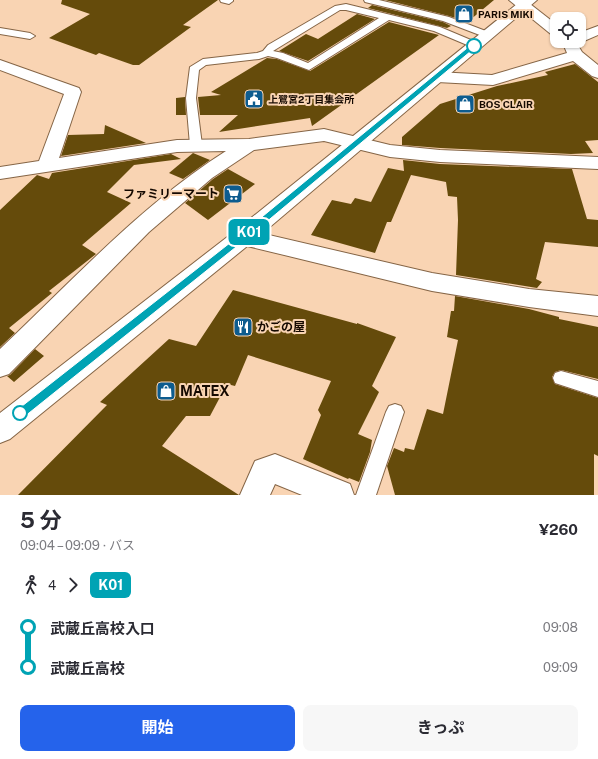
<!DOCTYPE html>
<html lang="ja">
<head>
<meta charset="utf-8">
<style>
	:root { --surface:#fff; --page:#f7f7f7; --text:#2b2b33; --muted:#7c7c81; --accent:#2563eb }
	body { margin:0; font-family:"Public Sans","Noto Sans JP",sans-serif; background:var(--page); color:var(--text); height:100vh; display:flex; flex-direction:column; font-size:15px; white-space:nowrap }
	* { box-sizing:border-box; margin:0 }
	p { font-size:13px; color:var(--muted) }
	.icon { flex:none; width:22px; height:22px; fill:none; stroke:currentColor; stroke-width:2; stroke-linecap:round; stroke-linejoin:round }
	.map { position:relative; height:495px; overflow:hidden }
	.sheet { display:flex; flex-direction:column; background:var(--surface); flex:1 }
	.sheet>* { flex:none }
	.badge { padding:0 8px; border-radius:6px; font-size:14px; line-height:26px }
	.buttons { position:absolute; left:550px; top:12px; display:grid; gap:8px }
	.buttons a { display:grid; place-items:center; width:36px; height:36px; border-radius:8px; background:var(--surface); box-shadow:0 1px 3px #0004; font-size:20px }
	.map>.badge { position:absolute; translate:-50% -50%; box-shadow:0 0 0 2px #fff }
	.legs { display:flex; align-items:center; gap:6px; height:44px; padding:0 20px; font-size:13px }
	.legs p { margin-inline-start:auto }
	.summary { display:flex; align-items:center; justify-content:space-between; height:68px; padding:0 20px }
	h1 { font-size:22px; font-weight:700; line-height:30px }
	.action { display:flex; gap:8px; margin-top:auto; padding:8px 20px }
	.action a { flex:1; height:46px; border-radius:8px; background:var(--accent); color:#fff; font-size:16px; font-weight:700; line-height:46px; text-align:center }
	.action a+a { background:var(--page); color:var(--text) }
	ul { padding:0 20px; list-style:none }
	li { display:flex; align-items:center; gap:14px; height:40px; font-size:15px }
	li i { display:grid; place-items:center; width:6px; height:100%; margin:0 5px; background:currentColor }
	li i::after { content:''; width:10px; height:10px; margin:-5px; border:3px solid; border-radius:50%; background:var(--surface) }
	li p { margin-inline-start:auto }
	li:first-child i { background:linear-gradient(#0000 50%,currentColor 0) }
	li:last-child i { background:linear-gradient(currentColor 50%,#0000 0) }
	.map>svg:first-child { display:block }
	.building { fill:#654b0b }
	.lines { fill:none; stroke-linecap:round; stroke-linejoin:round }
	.lane-casing { stroke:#856546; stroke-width:2 }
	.street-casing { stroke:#856546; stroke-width:2 }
	.secondary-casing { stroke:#856546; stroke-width:2 }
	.lane { fill:#fff; fill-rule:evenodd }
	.street { fill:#fff; fill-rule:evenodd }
	.secondary { fill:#fff; fill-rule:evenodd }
	.line-1 { fill:#00a3b4; stroke:#fff }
	.stop-1-dot { fill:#fff; stroke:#00a3b4; stroke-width:2 }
	.labels { text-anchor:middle; stroke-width:4; stroke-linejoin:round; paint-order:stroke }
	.far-poi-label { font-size:10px; font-weight:bold; fill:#150901; stroke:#f9d4b3; text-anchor:start }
	.poi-label { font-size:12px; font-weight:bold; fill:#150901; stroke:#f9d4b3; text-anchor:end }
	.near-poi-label { font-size:14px; font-weight:bold; fill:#150901; stroke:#f9d4b3; text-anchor:start }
</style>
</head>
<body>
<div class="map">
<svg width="598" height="495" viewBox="0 0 598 495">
	<rect width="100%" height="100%" fill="#f9d4b3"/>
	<g class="building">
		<path d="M62 0H218L183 25 191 27 139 65H133L99 53 96 55 49 38 90 14 61 4Z"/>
		<path d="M385 0H494L470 20 465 21 449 16Z"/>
		<path d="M372 5 443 22 451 26 447 28 368 8Z"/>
		<path d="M357 14 375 19 308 61 279 51 306 34 318 39Z"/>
		<path d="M389 22 439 35 312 126 310 118 219 132 238 115H200L198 97 221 95 211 92 267 58 277 59 310 71Z"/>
		<path d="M575 64 598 82V140L585 141 593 153 571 154 440 148 402 145V137L440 104 497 86 548 75 545 72Z"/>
		<path d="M185 97 186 115H176V98Z"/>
		<path d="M105 125 146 143 61 156 68 135 104 134Z"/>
		<path d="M193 153 210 160 183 179 169 173Z"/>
		<path d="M171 154 181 159 134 165 107 192 131 203 82 245 96 254 49 291 52 293 9 328 15 333 0 347V210L37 175 49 179 52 173Z"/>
		<path d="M403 160 440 164 572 169 587 219 598 220V247L545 242 536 279 542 282 537 288 456 275 458 220 457 197 448 196 446 182 411 175 391 222H387L375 253 311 235 332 200 351 204 355 198 371 202 388 168 404 171Z"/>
		<path d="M228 169 255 184 208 220 185 203 213 179Z"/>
		<path d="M233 290 357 324V323L396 337 372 386 379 392 358 434 372 440 370 452 359 482 349 478 348 479 303 459 321 415 318 410 331 381 248 355 235 386 227 384 210 416H186L162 446 239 495H18L107 405 100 402 169 339 196 346Z"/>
		<path d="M455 296 529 309 559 317V319L598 327V379L561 370 555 372 552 377 555 384 598 398V456L594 454V495H395L387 466 394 448 404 452 405 448 414 450 427 409 443 414 458 340 447 337 451 311H454Z"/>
		<path d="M35 349 44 356 14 382 7 376 10 375Z"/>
	</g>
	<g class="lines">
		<defs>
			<g id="lane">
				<path d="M220 0H233V1L229 4 221 2Z"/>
				<path d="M364 0H379L449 17 491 33 493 35 491 37H485L443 21 365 2Z"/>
				<path d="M346 4 440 27 478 43 480 45 475 48 472 47 434 31 389 20 309 70 277 58 268 56 259 59 206 65 199 70 196 98 202 145 200 148H192L190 145 186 98 190 67 203 59 257 53 263 51 268 45 335 6ZM340 10H346L379 18 308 63 283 53 273 51Z"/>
				<path d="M0 28 30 33 35 36 30 39 0 34Z"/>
				<path d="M561 371 598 381V397L555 383 553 378 555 373Z"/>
				<path d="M395 404 401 406 404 412 376 495H356L386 412 389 406Z"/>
			</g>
			<g id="street">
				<path d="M509 0H525L557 25V36L552 35Z"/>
				<path d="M598 26V35L584 41 576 42 582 52 598 65V78L592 76 573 61 493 85 437 82 431 80 429 77 431 74 437 72 492 75 567 53 562 41H579V33Z"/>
				<path d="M0 60 79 88 81 92 59 158 177 140 249 139 324 129 390 145 440 150 598 157V169L440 162 390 157 324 141 254 150 212 178 149 232 9 374 0 377V349C71 282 143 203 226 151L177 152 0 179V167L39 161 64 94 0 70Z"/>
				<path d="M243 229 432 273 529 289 598 296V316L529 307 432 291 235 243 232 237 235 231Z"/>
				<path d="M275 454 350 484 354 495H302L275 484 270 495H240L255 461Z"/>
			</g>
			<path id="secondary" d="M522 0H537L251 243 10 439 0 443V413L235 231Z"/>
		</defs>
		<use href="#lane" class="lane-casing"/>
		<use href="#street" class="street-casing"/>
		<use href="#secondary" class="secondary-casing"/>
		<use href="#lane" class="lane"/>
		<use href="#street" class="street"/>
		<use href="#secondary" class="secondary"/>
	</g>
	<path class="line-1" d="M472 44 477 46 246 239 24 417 20 418 17 417 16 413 17 410 240 235Z"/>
	<defs>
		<symbol id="shop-square" viewBox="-11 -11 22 22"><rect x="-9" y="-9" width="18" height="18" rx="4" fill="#0d5c8f" stroke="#f9d4b3"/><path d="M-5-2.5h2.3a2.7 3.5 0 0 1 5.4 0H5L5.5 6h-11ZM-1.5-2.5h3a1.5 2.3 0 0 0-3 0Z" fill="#fff"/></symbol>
		<symbol id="civic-square" viewBox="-11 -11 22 22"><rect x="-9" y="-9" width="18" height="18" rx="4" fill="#0d5c8f" stroke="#f9d4b3"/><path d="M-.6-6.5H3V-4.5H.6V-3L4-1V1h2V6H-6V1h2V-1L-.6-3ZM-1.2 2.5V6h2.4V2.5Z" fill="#fff"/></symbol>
		<symbol id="supermarket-square" viewBox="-11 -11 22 22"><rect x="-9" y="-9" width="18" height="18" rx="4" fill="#0d5c8f" stroke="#f9d4b3"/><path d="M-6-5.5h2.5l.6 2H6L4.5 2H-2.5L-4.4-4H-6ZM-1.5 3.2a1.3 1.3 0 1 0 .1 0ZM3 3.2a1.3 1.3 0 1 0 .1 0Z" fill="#fff"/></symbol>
		<symbol id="restaurant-square" viewBox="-11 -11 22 22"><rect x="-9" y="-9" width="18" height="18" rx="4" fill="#0d5c8f" stroke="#f9d4b3"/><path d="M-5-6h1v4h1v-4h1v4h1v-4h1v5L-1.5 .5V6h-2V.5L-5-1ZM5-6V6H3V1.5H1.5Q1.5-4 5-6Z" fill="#fff"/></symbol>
	</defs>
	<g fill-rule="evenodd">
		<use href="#shop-square" x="453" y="3" width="22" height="22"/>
		<use href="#civic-square" x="243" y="88" width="22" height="22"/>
		<use href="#shop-square" x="454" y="93" width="22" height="22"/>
		<use href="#supermarket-square" x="222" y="183" width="22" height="22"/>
		<use href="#restaurant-square" x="232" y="316" width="22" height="22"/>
		<use href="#shop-square" x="155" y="380" width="22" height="22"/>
	</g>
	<g class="stop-1-dot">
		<circle cx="474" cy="46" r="7"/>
		<circle cx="20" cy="413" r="7"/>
	</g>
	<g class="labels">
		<g class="far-poi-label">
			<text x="478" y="18">PARIS MIKI</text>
			<text x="268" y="103">上鷺宮2丁目集会所</text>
			<text x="479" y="108">BOS CLAIR</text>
		</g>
		<g class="poi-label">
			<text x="219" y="198">ファミリーマート</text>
			<text x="257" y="331" text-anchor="start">かごの屋</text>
		</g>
		<g class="near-poi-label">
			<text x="180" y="396">MATEX</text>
		</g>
	</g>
</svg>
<div class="buttons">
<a><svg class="icon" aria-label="locate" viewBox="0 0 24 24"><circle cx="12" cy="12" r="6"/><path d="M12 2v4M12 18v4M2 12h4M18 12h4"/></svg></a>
</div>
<b class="badge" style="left:249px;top:232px;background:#00a3b4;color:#fff">K01</b>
</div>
<section class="sheet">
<div class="summary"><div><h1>5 分</h1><p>09:04 – 09:09 · バス</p></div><b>¥260</b></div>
<div class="legs"><svg class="icon" aria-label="walk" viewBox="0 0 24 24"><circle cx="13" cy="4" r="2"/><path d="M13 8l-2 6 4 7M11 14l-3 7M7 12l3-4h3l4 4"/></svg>4<svg class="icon" aria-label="forward" viewBox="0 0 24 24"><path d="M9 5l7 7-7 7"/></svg><b class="badge" style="background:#00a3b4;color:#fff">K01</b></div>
<ul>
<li><i style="color:#00a3b4"></i><b>武蔵丘高校入口</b><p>09:08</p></li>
<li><i style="color:#00a3b4"></i><b>武蔵丘高校</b><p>09:09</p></li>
</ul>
<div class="action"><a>開始</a><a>きっぷ</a></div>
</section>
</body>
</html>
